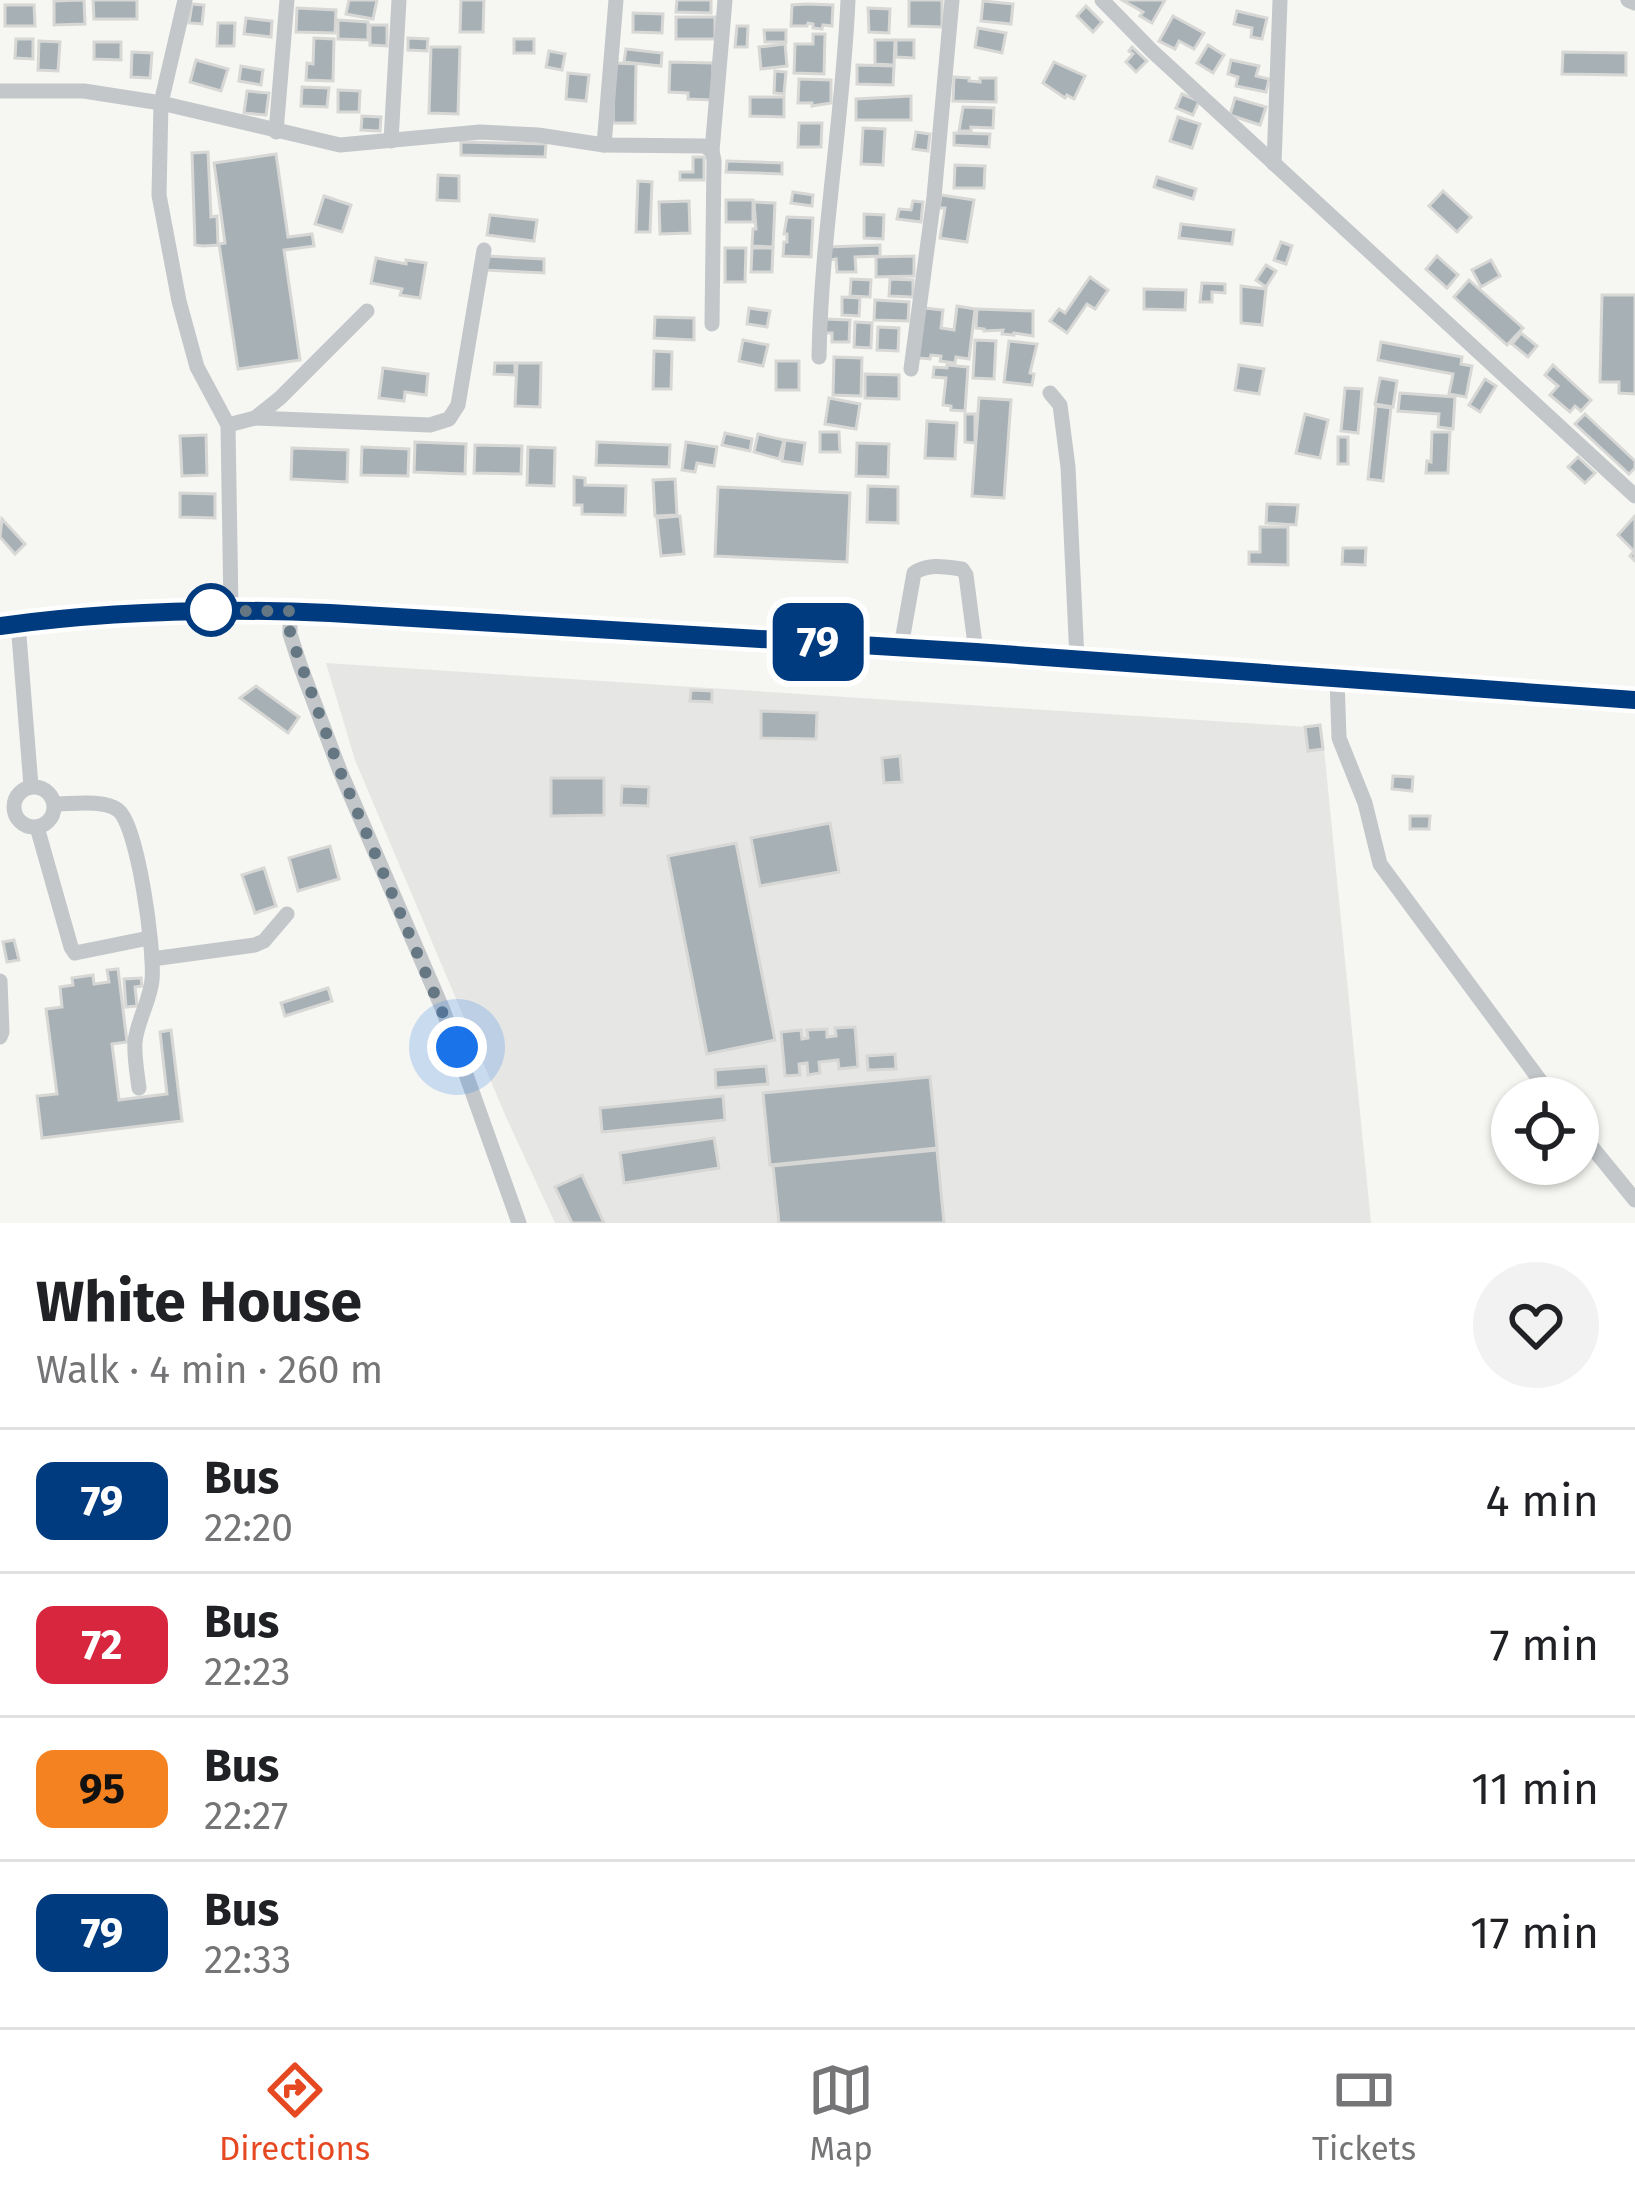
<!DOCTYPE html>
<html lang="en">
<head>
<meta charset="utf-8">
<style>
	:root { --surface:#fff; --page:#f2f2f2; --text:#202124; --muted:#757577; --line:#e0e0e0; --accent:#e64922 }
	body { margin:0; font-family:"Fira Sans",sans-serif; background:var(--page); color:var(--text); height:100vh; display:flex; flex-direction:column; font-size:45px; white-space:nowrap }
	* { box-sizing:border-box; margin:0 }
	p { font-size:39px; color:var(--muted) }
	.icon { flex:none; width:66px; height:66px; fill:none; stroke:currentColor; stroke-width:2; stroke-linecap:round; stroke-linejoin:round }
	.map { position:relative; height:1223px; overflow:hidden }
	.panel { display:flex; flex-direction:column; background:var(--surface); flex:1 }
	.panel>* { flex:none }
	.badge { padding:0 24px; border-radius:18px; font-size:42px; line-height:78px }
	.buttons { position:absolute; left:1491px; top:1077px; display:grid; gap:24px }
	.buttons a { display:grid; place-items:center; width:108px; height:108px; border-radius:50%; background:var(--surface); box-shadow:0 3px 9px #0004; font-size:60px }
	.you { position:absolute; width:60px; height:60px; margin:-30px; border:9px solid #fff; border-radius:50%; background:#1a73e8; box-shadow:0 0 0 18px #1a73e833 }
	.map>.badge { position:absolute; translate:-50% -50%; box-shadow:0 0 0 6px #fff }
	.round { display:grid; place-items:center; flex:none; width:126px; height:126px; border-radius:63px; background:var(--page) }
	.headline { display:flex; align-items:center; justify-content:space-between; height:204px; padding:0 36px }
	h1 { font-size:57px; font-weight:700; line-height:90px }
	ul { padding:0; list-style:none }
	li { display:flex; align-items:center; gap:36px; height:144px; padding:0 36px; border-top:3px solid var(--line) }
	li div { flex:1 }
	li b { display:block; font-size:45px }
	li em { font-style:normal }
	li .badge { min-width:132px; font-weight:700; text-align:center }
	.tabs { display:flex; justify-content:space-around; align-items:center; height:168px; border-top:3px solid var(--line); background:var(--surface); font-size:33px; color:var(--muted) }
	.tabs a { display:grid; justify-items:center; gap:6px }
	.tabs .active { color:var(--accent) }
	.map>svg:first-child { display:block }
	.built { fill:#e6e7e5 }
	.building { fill:#a7b0b5; stroke:#d7d7d5; stroke-width:3 }
	.lines { fill:none; stroke-linecap:round; stroke-linejoin:round }
	.major-casing { stroke:#b4b9bc; stroke-width:22 }
	.minor { stroke:#c3c7ca; stroke-width:15 }
	.major { stroke:#fff; stroke-width:18 }
	.line-casing { stroke:#fff; stroke-width:27 }
	.line { stroke:#003b80; stroke-width:18 }
	.walk { stroke:#647783; stroke-width:12; stroke-dasharray:0 21.6 }
	.stop-dot { fill:#fff; stroke:#003b80; stroke-width:6 }
</style>
</head>
<body>
<div class="map">
<svg width="1635" height="1223" viewBox="0 0 1635 1223">
	<rect width="100%" height="100%" fill="#f6f6f2"/>
	<path class="built" d="M326 663 1322 728 1371 1223H555L506 1117 355 760Z"/>
	<g class="building">
		<path d="M84 0 85 24 54 25V1Z"/>
		<path d="M93 0H137V19H94Z"/>
		<path d="M349 0H377L373 19 346 14Z"/>
		<path d="M461 0H484L483 32H460Z"/>
		<path d="M677 0H711V13L676 12Z"/>
		<path d="M909 0H942V27L909 26Z"/>
		<path d="M1122 0H1165L1152 23 1140 16 1143 12Z"/>
		<path d="M983 1 1013 4 1011 24 981 21Z"/>
		<path d="M192 4 204 5 202 24 189 23Z"/>
		<path d="M807 4 833 5 832 26 823 25 822 29 813 28V24L808 23 807 26H791L792 5Z"/>
		<path d="M5 5H34L35 26H5Z"/>
		<path d="M1086 6 1102 22 1093 32 1077 16Z"/>
		<path d="M297 8 336 10 335 33 296 32Z"/>
		<path d="M868 8 890 9 889 33 869 32Z"/>
		<path d="M1237 11 1267 18 1262 39 1251 37 1252 28 1234 24Z"/>
		<path d="M633 13 663 14 662 33 633 32Z"/>
		<path d="M1173 16 1204 33 1194 49 1179 41 1175 49 1159 41Z"/>
		<rect x="676" y="17" width="39" height="22"/>
		<path d="M246 18 272 21 271 37 244 34Z"/>
		<path d="M338 20 368 22V40L338 39Z"/>
		<path d="M218 23H235L234 46H217Z"/>
		<path d="M370 25H387V46L370 45Z"/>
		<path d="M737 26H748L747 47H735Z"/>
		<path d="M978 28 1006 33 1002 53 975 47Z"/>
		<path d="M764 30H786V42H765Z"/>
		<path d="M813 34H825L824 74 794 73 795 44H813Z"/>
		<path d="M314 38 334 39 333 81 306 80 307 63 313 64Z"/>
		<path d="M408 38 428 39 427 51 408 50Z"/>
		<path d="M16 39H33V59L15 58Z"/>
		<rect x="514" y="39" width="20" height="14"/>
		<path d="M875 40H895L894 65 875 64Z"/>
		<path d="M896 40H914V58L896 57Z"/>
		<path d="M39 41 60 42 58 71 38 70Z"/>
		<path d="M94 42H121V60L94 59Z"/>
		<path d="M785 44 787 66 761 69 759 47Z"/>
		<path d="M1208 45 1224 55 1213 73 1197 63Z"/>
		<path d="M431 47H460L458 114 429 113Z"/>
		<path d="M1132 47 1147 61 1136 72 1126 62 1133 54 1129 51Z"/>
		<path d="M626 49 662 53 661 66 624 62Z"/>
		<path d="M549 51 565 54 562 70 546 67Z"/>
		<path d="M132 52 152 53 150 78 131 77Z"/>
		<path d="M1563 52 1626 53V75L1562 74Z"/>
		<path d="M196 60 228 69 221 91 190 82Z"/>
		<path d="M1231 60 1259 66 1256 76 1269 79 1266 92 1236 86 1238 77 1228 74Z"/>
		<path d="M670 62 713 63 712 100 688 99V93L669 92Z"/>
		<path d="M1054 62 1085 76 1074 99 1067 95 1065 98 1043 83Z"/>
		<path d="M614 63 636 64 635 123H613Z"/>
		<path d="M857 65 894 66 893 85 857 84Z"/>
		<path d="M241 66 263 70 261 85 239 81Z"/>
		<path d="M775 71 786 72 784 94 774 93Z"/>
		<path d="M568 73 589 75 586 101 566 99Z"/>
		<path d="M954 77 969 78V81L980 82V78H996V102L953 101Z"/>
		<path d="M799 79 831 80V103L812 106V103H798Z"/>
		<path d="M302 87 329 88 327 107 301 106Z"/>
		<path d="M338 90 360 91 359 112H338Z"/>
		<path d="M247 91 269 93 266 115 244 113Z"/>
		<path d="M1182 94 1199 101 1193 115 1176 108Z"/>
		<path d="M911 96V120H856V99Z"/>
		<path d="M750 97H784V117L750 116Z"/>
		<path d="M1235 98 1266 107 1260 125 1230 115Z"/>
		<path d="M963 107 994 108 993 128 971 127V131H959Z"/>
		<path d="M362 116 381 117 380 131 361 130Z"/>
		<path d="M1178 117 1200 124 1192 148 1170 141Z"/>
		<path d="M799 123H822L821 147H798Z"/>
		<path d="M863 128 885 129 883 165 861 164Z"/>
		<path d="M916 132 930 134 928 151 913 149Z"/>
		<path d="M954 133 990 134 989 147 954 145Z"/>
		<path d="M461 142 546 144 545 157 461 155Z"/>
		<path d="M208 152 211 217 217 216 218 245 203 246 195 245 192 153Z"/>
		<path d="M276 154 288 237 312 234 314 246 284 250 300 360 238 369 219 244 225 243 214 163Z"/>
		<path d="M693 157H704V180H680V172H693Z"/>
		<path d="M727 161 782 163V174L726 172Z"/>
		<path d="M955 165 985 166 984 188H954Z"/>
		<path d="M438 175 459 176V201L437 200Z"/>
		<path d="M1157 177 1196 189 1193 199 1154 187Z"/>
		<path d="M638 181 652 182 650 232H636Z"/>
		<path d="M1443 191 1471 217 1457 232 1429 206Z"/>
		<path d="M793 192 813 195 812 206 791 203Z"/>
		<path d="M941 195 974 200 967 242 940 238 945 208H939Z"/>
		<path d="M324 196 351 205 342 232 315 224Z"/>
		<rect x="726" y="200" width="27" height="22"/>
		<path d="M689 201 690 233 660 234 659 202Z"/>
		<path d="M913 201 923 202 921 222 897 219 899 209 911 210Z"/>
		<path d="M754 202 775 203 773 247 752 246 753 229H756Z"/>
		<path d="M864 214 884 215 883 239 864 238Z"/>
		<path d="M490 215 537 220 534 241 487 235Z"/>
		<path d="M787 217 813 218 811 257 783 256 784 242H787V234H784Z"/>
		<path d="M1181 224 1234 230 1232 244 1179 238Z"/>
		<path d="M1281 242 1292 246 1286 264 1274 260Z"/>
		<path d="M880 245V256L855 257 856 272H837L836 259 829 260 828 247Z"/>
		<path d="M725 248H746L745 282H725Z"/>
		<path d="M752 248H773L772 272H751Z"/>
		<path d="M486 256 544 259V273L486 270Z"/>
		<path d="M914 256V276L876 277V257Z"/>
		<path d="M1437 256 1458 275 1447 288 1426 269Z"/>
		<path d="M376 258 406 264V260L426 263 420 298 400 295 402 289 371 283Z"/>
		<path d="M1491 260 1500 276 1481 287 1472 270Z"/>
		<path d="M1266 265 1276 271 1266 287 1256 280Z"/>
		<path d="M1090 277 1108 290 1095 309 1087 304 1067 333 1050 321 1059 309 1065 313Z"/>
		<path d="M851 279 871 280 870 297 850 296Z"/>
		<path d="M890 279 913 280V297L889 296Z"/>
		<path d="M1469 280 1523 328 1507 345 1454 297Z"/>
		<path d="M1202 283 1225 284V293L1212 292V302H1200Z"/>
		<path d="M1241 286 1266 289 1262 325 1241 323Z"/>
		<path d="M1144 289 1186 290 1185 310 1144 309Z"/>
		<path d="M1602 295H1635V394L1619 393V382H1600Z"/>
		<path d="M842 297 860 298 859 316 842 315Z"/>
		<path d="M875 300 909 302 908 321 874 320Z"/>
		<path d="M957 306 975 309 969 359 956 357 955 363 940 361 941 356 931 355 930 359 918 358 924 308 943 310 941 328 954 330Z"/>
		<path d="M749 308 770 311 767 327 747 324Z"/>
		<path d="M977 309 1033 311V336L1014 333V335L1002 334 1003 330 984 331V329L976 328Z"/>
		<path d="M655 317 694 318V340L654 338Z"/>
		<path d="M823 319 850 320 849 342H832V333H822Z"/>
		<path d="M855 322 872 323 871 348 854 347Z"/>
		<path d="M878 327 899 328 898 351 877 350Z"/>
		<path d="M1521 333 1537 346 1528 357 1512 344Z"/>
		<path d="M743 340 768 345 763 366 739 361Z"/>
		<path d="M975 340 996 341 994 379 973 378Z"/>
		<path d="M1009 341 1037 344 1030 373 1034 374 1032 385 1004 382Z"/>
		<path d="M1381 342 1462 357 1461 364 1472 366 1466 397 1449 394 1453 374 1378 360Z"/>
		<path d="M654 351 672 352 671 389H653Z"/>
		<path d="M834 357 862 358 861 396 833 395Z"/>
		<rect x="776" y="361" width="23" height="29"/>
		<path d="M495 363H515V375L494 374Z"/>
		<path d="M517 363H541L540 407 515 406Z"/>
		<path d="M947 365 968 367 965 411 951 410V406L943 405 946 378 933 377 934 367 947 368Z"/>
		<path d="M1239 365 1264 369 1259 394 1235 390Z"/>
		<path d="M1553 365 1591 400 1581 411 1575 406 1570 412 1550 395 1558 386 1545 375Z"/>
		<path d="M383 368 428 374 426 395 405 392 404 401 379 398Z"/>
		<path d="M865 374 899 375V399L865 398Z"/>
		<path d="M1380 378 1397 381 1393 407 1375 404Z"/>
		<path d="M1485 379 1496 386 1480 412 1469 405Z"/>
		<path d="M1345 388 1362 389 1358 433 1341 431Z"/>
		<path d="M1400 393 1455 397 1453 429 1438 427 1439 414 1398 411Z"/>
		<path d="M829 398 860 404 856 429 825 424Z"/>
		<path d="M979 398 1011 400 1004 498 972 496Z"/>
		<path d="M1376 406 1391 408 1383 481 1368 479Z"/>
		<path d="M965 414H975V443L965 442Z"/>
		<path d="M1305 414 1328 420 1320 458 1296 453Z"/>
		<path d="M1585 414 1635 461V468L1629 474 1575 424Z"/>
		<path d="M927 421 957 423 955 459 925 458Z"/>
		<path d="M820 432H839L840 452H820Z"/>
		<path d="M1432 432H1450L1448 473H1426L1427 461 1431 462Z"/>
		<path d="M725 433 752 439 750 451 722 445Z"/>
		<path d="M758 434 784 440 779 459 754 452Z"/>
		<path d="M206 435 207 475 182 476 180 436Z"/>
		<rect x="1338" y="437" width="10" height="27"/>
		<path d="M785 440 805 443 802 464 782 461Z"/>
		<path d="M415 442 466 444 465 474 414 472Z"/>
		<path d="M597 442 670 445 669 467 596 465Z"/>
		<path d="M686 442 717 447 714 466 697 463 695 472 682 470Z"/>
		<path d="M857 443 889 444 888 477 856 476Z"/>
		<path d="M475 445 522 446 521 474 474 473Z"/>
		<path d="M362 447 409 449 408 476 361 475Z"/>
		<path d="M528 447 555 448 554 486 527 485Z"/>
		<path d="M292 448 348 450 347 482 291 479Z"/>
		<path d="M1578 457 1595 473 1585 483 1568 467Z"/>
		<path d="M574 477 585 478V485L626 486 625 515 582 514V505H574Z"/>
		<path d="M675 479 677 515 655 516 653 480Z"/>
		<path d="M868 486 898 487V523L867 522Z"/>
		<path d="M718 487 850 493 847 562 715 556Z"/>
		<path d="M180 493 215 494V518L180 517Z"/>
		<path d="M1267 504 1298 505 1296 525 1266 523Z"/>
		<path d="M680 516 684 554 661 556 657 518Z"/>
		<path d="M1635 516V561L1630 556 1634 551 1618 535Z"/>
		<path d="M2 519 25 544 15 554 0 537Z"/>
		<path d="M1260 527H1288V565L1249 564V552H1260Z"/>
		<path d="M1343 548H1366L1365 565 1342 564Z"/>
		<path d="M256 686 299 717 288 733 240 698Z"/>
		<path d="M691 690 712 691V702L690 701Z"/>
		<path d="M761 711 817 713 816 739 761 738Z"/>
		<path d="M1320 725 1323 749 1308 751 1305 727Z"/>
		<path d="M900 756 902 782 884 783 882 758Z"/>
		<path d="M1393 776 1413 777 1412 791 1392 789Z"/>
		<path d="M551 778H604V815L551 816Z"/>
		<path d="M622 786 649 787 648 806 621 805Z"/>
		<path d="M1410 816H1430L1429 829H1410Z"/>
		<path d="M830 823 839 872 760 886 751 838Z"/>
		<path d="M736 843 775 1040 707 1054 668 856Z"/>
		<path d="M330 846 339 879 298 891 289 858Z"/>
		<path d="M264 868 276 906 255 913 242 875Z"/>
		<path d="M14 940 19 960 7 962 3 942Z"/>
		<path d="M118 969 127 1042 112 1044 119 1100 167 1094 160 1032 171 1030 182 1121 42 1138 37 1096 57 1094 46 1009 62 1007 60 987 73 985 72 978 93 975 94 984 109 982 107 970Z"/>
		<path d="M141 978 142 986 135 987 137 1006 126 1007 124 979Z"/>
		<path d="M328 988 332 1001 285 1016 281 1003Z"/>
		<path d="M855 1027 858 1067 839 1069 838 1060 819 1062 820 1073 808 1075 807 1063 799 1064 800 1075 785 1076 781 1032 801 1030 802 1039 808 1038 807 1030 827 1029V1037L836 1036 835 1028Z"/>
		<path d="M895 1054 896 1069 868 1070 867 1056Z"/>
		<path d="M766 1066 768 1084 716 1088 715 1070Z"/>
		<path d="M930 1077 937 1148 770 1165 763 1093Z"/>
		<path d="M723 1096 725 1120 602 1132 600 1108Z"/>
		<path d="M714 1138 719 1168 624 1183 620 1153Z"/>
		<path d="M937 1150 944 1223H779L773 1166Z"/>
		<path d="M582 1175 604 1223H572L555 1187Z"/>
	</g>
	<g class="lines">
		<defs>
			<path id="major" d="M0 625C95 612 193 609 290 611L976 652 1635 700"/>
		</defs>
		<use href="#major" class="major-casing"/>
		<g class="minor">
			<path d="M185 0 161 103 159 195 179 301 197 367 228 425 231 609"/>
			<path d="M1102 0 1152 51 1635 496"/>
			<path d="M1628 0 1635 3"/>
			<path d="M0 91H84L161 103 340 145 480 132 538 135 604 145 704 146 712 151 714 161 712 324"/>
			<path d="M276 132 287 0"/>
			<path d="M391 141 399 0"/>
			<path d="M604 145 616 0"/>
			<path d="M712 151 725 0"/>
			<path d="M1274 164 1280 0"/>
			<path d="M819 357C821 237 843 119 848 0"/>
			<path d="M911 369 934 197 952 0"/>
			<path d="M1050 393 1060 405 1068 467 1077 659"/>
			<path d="M255 418 430 425 449 419 458 405 484 250"/>
			<path d="M228 425 255 418 280 398 367 311"/>
			<path d="M290 611V634L300 665 340 771 443 1010 519 1223"/>
			<path d="M18 623 31 786"/>
			<path d="M901 647 914 573C929 563 946 567 962 569L966 575 976 652"/>
			<path d="M1337 679 1339 738 1365 803 1380 864 1553 1098"/>
			<circle cx="34" cy="807" r="20"/>
			<path d="M54 804C71 804 104 799 118 810 138 825 155 952 152 980 150 1001 137 1021 135 1042 134 1056 137 1073 139 1088"/>
			<path d="M37 827 71 947 75 953 149 938"/>
			<path d="M152 959 255 945 264 941 287 914"/>
			<path d="M0 981 2 1032 0 1037"/>
			<path d="M1578 1130 1635 1200"/>
		</g>
		<use href="#major" class="major"/>
	</g>
	<g class="lines">
		<defs>
			<path id="line" d="M0 626C109 611 220 608 330 613L976 652 1635 700"/>
		</defs>
		<use href="#line" class="line-casing"/>
		<use href="#line" class="line"/>
		<path class="walk" d="M211 610 196 611H290V634L340 771 457 1047"/>
	</g>
	<circle class="stop-dot" cx="211" cy="610" r="24"/>
</svg>
<div class="buttons">
<a><svg class="icon" aria-label="locate" viewBox="0 0 24 24"><circle cx="12" cy="12" r="6"/><path d="M12 2v4M12 18v4M2 12h4M18 12h4"/></svg></a>
</div>
<div class="you" style="left:457px;top:1047px"></div>
<b class="badge" style="left:818px;top:642px;background:#003b80;color:#fff">79</b>
</div>
<section class="panel">
<div class="headline"><div><h1>White House</h1><p>Walk · 4 min · 260 m</p></div><a class="round"><svg class="icon" aria-label="heart" viewBox="0 0 24 24"><path d="M12 20l-8-8c-3-5 5-10 8-4 3-6 11-1 8 4z"/></svg></a></div>
<ul>
<li><span class="badge" style="background:#003b80;color:#fff">79</span><div><b>Bus</b><p>22:20</p></div><em>4 min</em></li>
<li><span class="badge" style="background:#d7263d;color:#fff">72</span><div><b>Bus</b><p>22:23</p></div><em>7 min</em></li>
<li><span class="badge" style="background:#f58220;color:#111">95</span><div><b>Bus</b><p>22:27</p></div><em>11 min</em></li>
<li><span class="badge" style="background:#003b80;color:#fff">79</span><div><b>Bus</b><p>22:33</p></div><em>17 min</em></li>
</ul>
</section>
<nav class="tabs">
<a class="active"><svg class="icon" aria-label="directions" viewBox="0 0 24 24"><path d="M12 3l9 9-9 9-9-9zM9 14v-3h6M13 9l2 2-2 2"/></svg>Directions</a>
<a><svg class="icon" aria-label="map" viewBox="0 0 24 24"><path d="M3 6l6-2 6 2 6-2v14l-6 2-6-2-6 2zM9 4v14M15 6v14"/></svg>Map</a>
<a><svg class="icon" aria-label="tickets" viewBox="0 0 24 24"><path d="M3 7h18v10H3zM15 7v10"/></svg>Tickets</a>
</nav>
</body>
</html>
